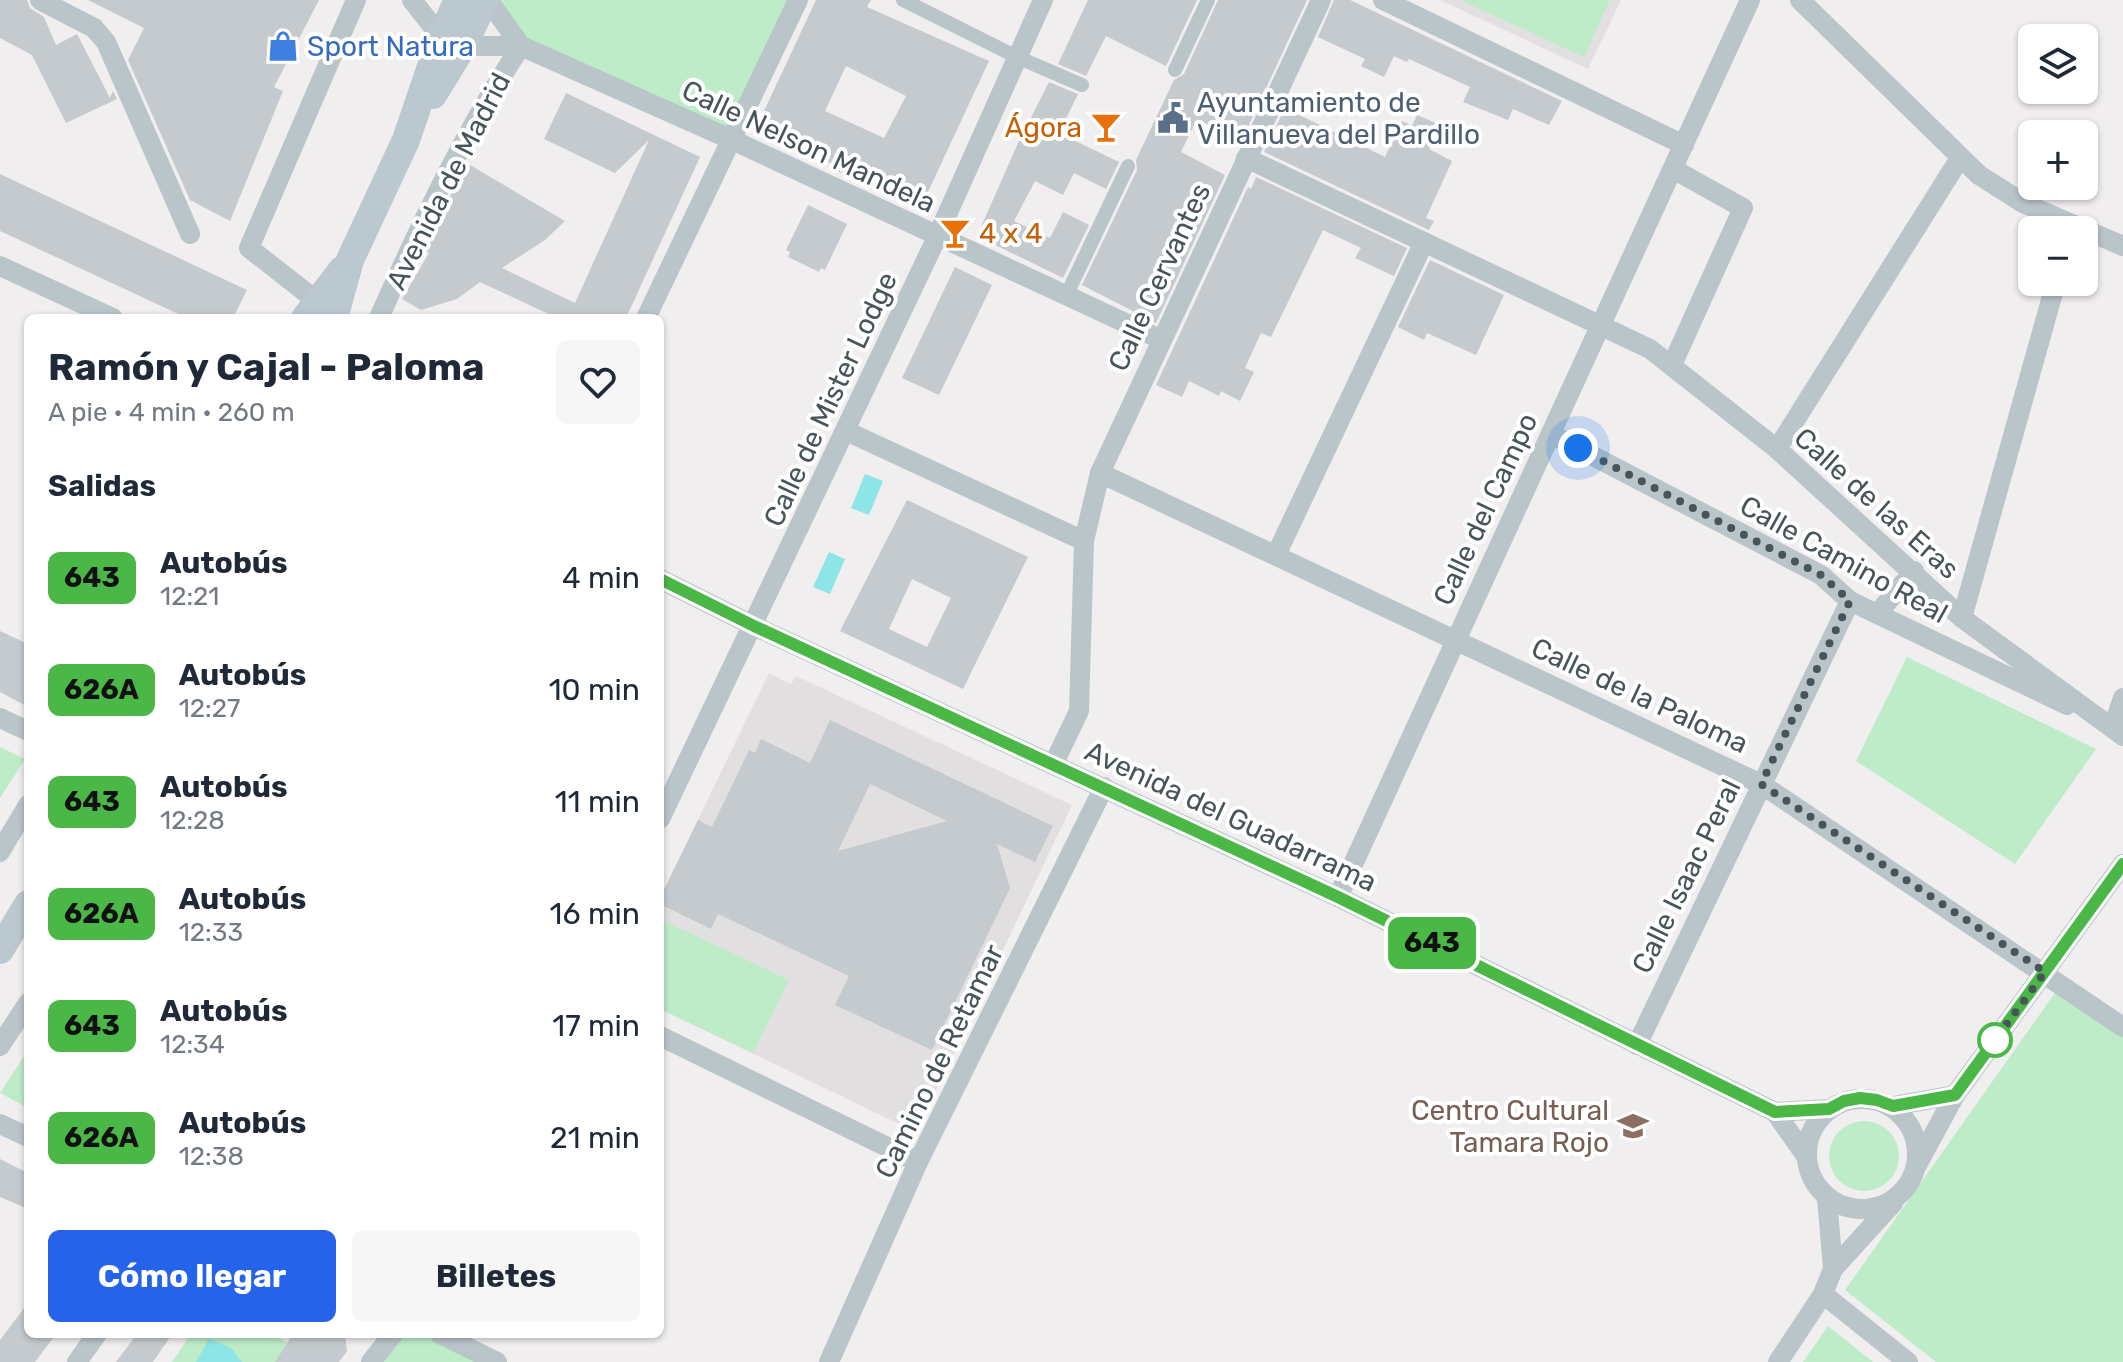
<!DOCTYPE html>
<html lang="es">
<head>
<meta charset="utf-8">
<style>
	:root { --surface:#fff; --page:#f6f6f7; --text:#1f2937; --muted:#747a83; --accent:#2563eb }
	body { margin:0; font-family:Rubik,sans-serif; background:var(--page); color:var(--text); height:100vh; display:flex; flex-direction:column; font-size:30px; white-space:nowrap }
	* { box-sizing:border-box; margin:0 }
	p { font-size:26px; color:var(--muted) }
	.icon { flex:none; width:44px; height:44px; fill:none; stroke:currentColor; stroke-width:2; stroke-linecap:round; stroke-linejoin:round }
	.map { position:relative; flex:1; overflow:hidden }
	.side { position:absolute; left:24px; top:314px; width:640px; height:1024px; display:flex; flex-direction:column; background:var(--surface); border-radius:12px; box-shadow:0 2px 6px #0004 }
	.side>* { flex:none }
	.badge { padding:0 16px; border-radius:12px; font-size:28px; line-height:52px }
	.controls { position:absolute; left:2018px; top:24px; display:grid; gap:16px }
	.controls a { display:grid; place-items:center; width:80px; height:80px; border-radius:12px; background:var(--surface); box-shadow:0 2px 6px #0004; font-size:40px }
	.you { position:absolute; width:40px; height:40px; margin:-20px; border:6px solid #fff; border-radius:50%; background:#1a73e8; box-shadow:0 0 0 12px #1a73e833 }
	.map>.badge { position:absolute; translate:-50% -50%; box-shadow:0 0 0 4px #fff }
	h2 { padding:0 24px; font-size:30px; line-height:72px }
	.round { display:grid; place-items:center; flex:none; width:84px; height:84px; border-radius:12px; background:var(--page) }
	.overview { display:flex; align-items:center; justify-content:space-between; height:136px; padding:0 24px }
	h1 { font-size:38px; font-weight:700; line-height:60px }
	.button { display:flex; gap:16px; margin-top:auto; padding:16px 24px }
	.button a { flex:1; height:92px; border-radius:12px; background:var(--accent); color:#fff; font-size:32px; font-weight:700; line-height:92px; text-align:center }
	.button a+a { background:var(--page); color:var(--text) }
	ul { padding:0; list-style:none }
	li { display:flex; align-items:center; gap:24px; height:112px; padding:0 24px }
	li div { flex:1 }
	li b { display:block; font-size:30px }
	li em { font-style:normal }
	li .badge { min-width:88px; font-weight:700; text-align:center }
	.map>svg:first-child { display:block }
	.education { fill:#e2dfe0 }
	.green { fill:#beecc8 }
	.water { fill:#8ee5e7 }
	.building { fill:#c5cace; fill-rule:evenodd }
	.lines { fill:none; stroke-linecap:round; stroke-linejoin:round }
	.pedestrian-tunnel { stroke:#c6c8ca; stroke-width:14; stroke-dasharray:14 7; stroke-linecap:butt }
	.pedestrian { stroke:#bac5ca; stroke-width:14 }
	.minor { stroke:#bac5ca; stroke-width:20 }
	.secondary { stroke:#bbc8cf; stroke-width:28 }
	.line-casing { stroke:#fff; stroke-width:18 }
	.line { stroke:#4ab747; stroke-width:12 }
	.walk { stroke:#47555a; stroke-width:8; stroke-dasharray:0 14.4 }
	.stop-dot { fill:#fff; stroke:#4ab747; stroke-width:4 }
	.labels { text-anchor:middle; stroke-width:8; stroke-linejoin:round; paint-order:stroke }
	.shop-label { font-size:28px; fill:#366cbe; stroke:#fff; text-anchor:start }
	.service-label { font-size:28px; fill:#4e5e75; stroke:#fff; text-anchor:start }
	.food-label { font-size:28px; fill:#c56008; stroke:#fff; text-anchor:end }
	.street-label { font-size:28px; fill:#47555a; stroke:#fff }
	.education-label { font-size:28px; fill:#785e54; stroke:#fff; text-anchor:end }
</style>
</head>
<body>
<div class="map">
<svg width="2123" height="1362" viewBox="0 0 2123 1362">
	<rect width="100%" height="100%" fill="#f1eeef"/>
	<g class="education">
		<path d="M1440 0H1621L1588 69Z"/>
		<path d="M769 673 791 684 796 676 1072 805 916 1132 660 1009V898Z"/>
	</g>
	<g class="green">
		<path d="M499 0H788L727 129 530 42Z"/>
		<path d="M1460 0H1610L1584 57Z"/>
		<path d="M1907 657 2096 749 2015 864 1856 761Z"/>
		<path d="M0 747 25 759 0 798Z"/>
		<path d="M660 919 789 980 753 1053 660 1009Z"/>
		<path d="M2057 990 2123 1037V1362H1936L1845 1290Z"/>
		<path d="M28 1050V1108L0 1093Z"/>
		<circle cx="1864" cy="1156" r="35"/>
		<path d="M1828 1326 1873 1362H1803Z"/>
		<path d="M191 1334H271L290 1344 278 1362H172Z"/>
		<path d="M393 1334H440L497 1362H371Z"/>
	</g>
	<g class="water">
		<path d="M865 474 883 481 869 515 851 508Z"/>
		<path d="M829 552 845 559 830 594 813 587Z"/>
		<path d="M209 1339 231 1348 242 1362H196Z"/>
	</g>
	<g class="building">
		<path d="M0 0H27L30 8 44 17 56 45 77 34 110 98 113 91 117 99 66 123 32 55 0 38Z"/>
		<path d="M88 0H319L274 87 283 91 230 221 190 200 128 60 144 28Z"/>
		<path d="M816 0H871L867 7 989 61 920 209 831 168 832 164 817 156 800 149 799 152 766 137 768 134 756 128ZM846 66 906 96 884 138 825 111Z"/>
		<path d="M1088 0H1197L1166 66 1106 36 1086 76 1058 64Z"/>
		<path d="M1218 0H1307L1241 142 1197 119 1181 152 1225 175 1156 323 1082 285 1137 170 1136 160 1174 80 1184 74Z"/>
		<path d="M1334 0H1350L1562 101 1549 125 1513 109 1508 120 1463 102 1470 87 1409 59 1407 62 1394 56 1384 77 1361 66 1365 59 1318 37Z"/>
		<path d="M1049 82 1078 94 1059 133 1119 162 1106 189 1074 173 1063 195 1035 181 1014 221 1050 238 1063 212 1089 225 1063 278 977 236 1018 143Z"/>
		<path d="M566 93 700 157 626 318H557L480 282 457 299 421 310 402 299 429 253 424 250 451 194 470 165 565 221 545 240 502 268 575 303 649 140 615 173 544 139Z"/>
		<path d="M1285 108 1385 157 1402 121 1412 126 1417 115 1440 125 1429 149 1452 161 1426 218 1434 221 1429 230 1264 152Z"/>
		<path d="M0 174 247 290 233 318H187L0 231Z"/>
		<path d="M1256 177 1407 248 1394 276 1355 258 1361 248 1323 230 1271 337 1261 333 1245 368 1254 372 1240 401 1221 391 1219 396 1189 381 1182 397 1156 385 1248 187 1251 189Z"/>
		<path d="M808 205 847 224 825 270 821 268 819 272 788 257 790 252 786 250Z"/>
		<path d="M1430 260 1504 295 1476 355 1427 333 1424 340 1398 327Z"/>
		<path d="M955 267 992 285 939 395 902 378Z"/>
		<path d="M907 500 1028 557 963 689 840 631ZM912 579 951 598 927 647 889 629Z"/>
		<path d="M0 631 28 644V707L0 692Z"/>
		<path d="M830 720 1053 826 1035 862 997 844 1010 888 932 1050 835 1005 849 976 718 914 711 929 660 904V898L698 820 712 827 749 750 755 753 761 739 810 763ZM870 784 947 821 838 851Z"/>
		<path d="M0 1159 28 1173V1209L0 1197Z"/>
		<path d="M28 1303V1334H56L35 1362H0V1340Z"/>
		<path d="M137 1334H172L153 1362H116Z"/>
		<path d="M293 1334H345L347 1351 339 1362H275Z"/>
	</g>
	<g class="lines">
		<path class="pedestrian-tunnel" d="M1156 119 1189 135"/>
		<g class="pedestrian">
			<path d="M903 0 1017 57 1082 85"/>
			<path d="M1175 70 1208 0"/>
			<path d="M1066 296 1128 166"/>
		</g>
		<g class="minor">
			<path d="M40 0 94 28 106 42 190 234"/>
			<path d="M412 0 441 37"/>
			<path d="M488 0 521 46"/>
			<path d="M1383 0 1684 145"/>
			<path d="M1800 0 1979 175 2023 203 2123 246"/>
			<path d="M463 46H521L730 139 1160 339"/>
			<path d="M1246 158 1650 349 1777 449 1962 618 2123 736"/>
			<path d="M0 266 113 318"/>
			<path d="M318 302 249 248 356 0"/>
			<path d="M379 318C420 225 465 131 521 46"/>
			<path d="M646 318 798 0"/>
			<path d="M1672 365 1743 208 1673 169"/>
			<path d="M846 431 1084 541"/>
			<path d="M1551 434 1821 575 1850 601 2067 705"/>
			<path d="M1777 449 1960 158"/>
			<path d="M1100 473 1761 784 2123 1027"/>
			<path d="M1276 555 1424 242"/>
			<path d="M660 579 754 626 1338 897 1775 1112 1829 1109"/>
			<path d="M1877 614 1914 571"/>
			<path d="M1962 618 2056 282"/>
			<path d="M0 718 28 731"/>
			<path d="M2113 727 2123 698"/>
			<path d="M1054 763 1079 711 1084 541 1100 473 1321 0"/>
			<path d="M660 819 937 237 1043 0"/>
			<path d="M0 852 28 805"/>
			<path d="M1338 897 1750 0"/>
			<path d="M660 1036 918 1162"/>
			<path d="M1637 1045 1850 601"/>
			<path d="M0 1046 28 1003"/>
			<circle cx="1862" cy="1154" r="55"/>
			<path d="M1893 1106 1955 1095"/>
			<path d="M1775 1112 1806 1156"/>
			<path d="M0 1124 28 1137"/>
			<path d="M1917 1165 1955 1095 2123 864"/>
			<path d="M1827 1198 1833 1269"/>
			<path d="M1823 1294 1908 1362"/>
			<path d="M440 1334 497 1362"/>
			<path d="M77 1362 97 1334"/>
			<path d="M371 1362 393 1334"/>
			<path d="M829 1362 918 1162 1104 787"/>
			<path d="M1778 1362 1823 1294 1833 1269 1893 1203"/>
		</g>
		<g class="secondary">
			<path d="M433 95 463 46 485 0"/>
			<path d="M305 318 342 270"/>
			<path d="M334 318 350 260 406 140 441 37 458 0"/>
			<path d="M0 950 28 904"/>
		</g>
	</g>
	<g class="lines">
		<defs>
			<path id="line" d="M660 579 754 626 1338 897 1775 1112 1829 1109 1844 1101 1860 1098 1877 1100 1893 1106 1955 1095 2123 864"/>
		</defs>
		<use href="#line" class="line-casing"/>
		<use href="#line" class="line"/>
		<path class="walk" d="M1578 448 1821 575 1850 601 1761 784 2045 972 1995 1040"/>
	</g>
	<defs>
		<symbol id="shop-bare" viewBox="-9 -9 18 18"><path d="M-5-2.5h2.3a2.7 3.5 0 0 1 5.4 0H5L5.5 6h-11ZM-1.5-2.5h3a1.5 2.3 0 0 0-3 0Z" fill="#3f7fe0" stroke="#fff" stroke-width="2.5" paint-order="stroke"/></symbol>
		<symbol id="civic-bare" viewBox="-9 -9 18 18"><path d="M-.6-6.5H3V-4.5H.6V-3L4-1V1h2V6H-6V1h2V-1L-.6-3ZM-1.2 2.5V6h2.4V2.5Z" fill="#5c6f8a" stroke="#fff" stroke-width="2.5" paint-order="stroke"/></symbol>
		<symbol id="bar-bare" viewBox="-9 -9 18 18"><path d="M-6-5H6L.8 .8V4.5H3.5V6h-7V4.5H-.8V.8Z" fill="#e8710a" stroke="#fff" stroke-width="2.5" paint-order="stroke"/></symbol>
		<symbol id="school-bare" viewBox="-9 -9 18 18"><path d="M0-5L7-2L0 1L-7-2ZM-4 1L0 2.5L4 1V4Q0 6-4 4Z" fill="#8d6e63" stroke="#fff" stroke-width="2.5" paint-order="stroke"/></symbol>
	</defs>
	<g fill-rule="evenodd">
		<use href="#shop-bare" x="261" y="24" width="44" height="44"/>
		<use href="#civic-bare" x="1151" y="96" width="44" height="44"/>
		<use href="#bar-bare" x="1084" y="105" width="44" height="44"/>
		<use href="#bar-bare" x="933" y="211" width="44" height="44"/>
		<use href="#school-bare" x="1611" y="1104" width="44" height="44"/>
	</g>
	<circle class="stop-dot" cx="1995" cy="1040" r="16"/>
	<g class="labels">
		<g class="shop-label">
			<text x="307" y="56">Sport Natura</text>
		</g>
		<g class="service-label">
			<text x="1197" y="112">Ayuntamiento de<tspan x="1197" dy="32">Villanueva del Pardillo</tspan></text>
		</g>
		<g class="food-label">
			<text x="1082" y="137">Ágora</text>
			<text x="979" y="243" text-anchor="start">4 x 4</text>
		</g>
		<g class="street-label">
			<text transform="translate(809 146) rotate(25)" y="10">Calle Nelson Mandela</text>
			<text transform="translate(448 181) rotate(-63)" y="10">Avenida de Madrid</text>
			<text transform="translate(1159 277) rotate(-65)" y="10">Calle Cervantes</text>
			<text transform="translate(830 399) rotate(-65)" y="10">Calle de Mister Lodge</text>
			<text transform="translate(1877 503) rotate(42)" y="10">Calle de las Eras</text>
			<text transform="translate(1485 509) rotate(-65)" y="10">Calle del Campo</text>
			<text transform="translate(1844 559) rotate(29)" y="10">Calle Camino Real</text>
			<text transform="translate(1640 695) rotate(25)" y="10">Calle de la Paloma</text>
			<text transform="translate(1231 816) rotate(25)" y="10">Avenida del Guadarrama</text>
			<text transform="translate(1686 876) rotate(-64)" y="10">Calle Isaac Peral</text>
			<text transform="translate(939 1061) rotate(-64)" y="10">Camino de Retamar</text>
		</g>
		<g class="education-label">
			<text x="1609" y="1120">Centro Cultural<tspan x="1609" dy="32">Tamara Rojo</tspan></text>
		</g>
	</g>
</svg>
<div class="controls">
<a><svg class="icon" aria-label="layers" viewBox="0 0 24 24"><path d="M12 4l9 5-9 5-9-5zM3 14l9 5 9-5"/></svg></a>
<a>+</a>
<a>−</a>
</div>
<div class="you" style="left:1578px;top:448px"></div>
<b class="badge" style="left:1432px;top:943px;background:#4ab747;color:#111">643</b>
<section class="side">
<div class="overview"><div><h1>Ramón y Cajal - Paloma</h1><p>A pie · 4 min · 260 m</p></div><a class="round"><svg class="icon" aria-label="heart" viewBox="0 0 24 24"><path d="M12 20l-8-8c-3-5 5-10 8-4 3-6 11-1 8 4z"/></svg></a></div>
<h2>Salidas</h2>
<ul>
<li><span class="badge" style="background:#4ab747;color:#111">643</span><div><b>Autobús</b><p>12:21</p></div><em>4 min</em></li>
<li><span class="badge" style="background:#4ab747;color:#111">626A</span><div><b>Autobús</b><p>12:27</p></div><em>10 min</em></li>
<li><span class="badge" style="background:#4ab747;color:#111">643</span><div><b>Autobús</b><p>12:28</p></div><em>11 min</em></li>
<li><span class="badge" style="background:#4ab747;color:#111">626A</span><div><b>Autobús</b><p>12:33</p></div><em>16 min</em></li>
<li><span class="badge" style="background:#4ab747;color:#111">643</span><div><b>Autobús</b><p>12:34</p></div><em>17 min</em></li>
<li><span class="badge" style="background:#4ab747;color:#111">626A</span><div><b>Autobús</b><p>12:38</p></div><em>21 min</em></li>
</ul>
<div class="button"><a>Cómo llegar</a><a>Billetes</a></div>
</section>
</div>
</body>
</html>
